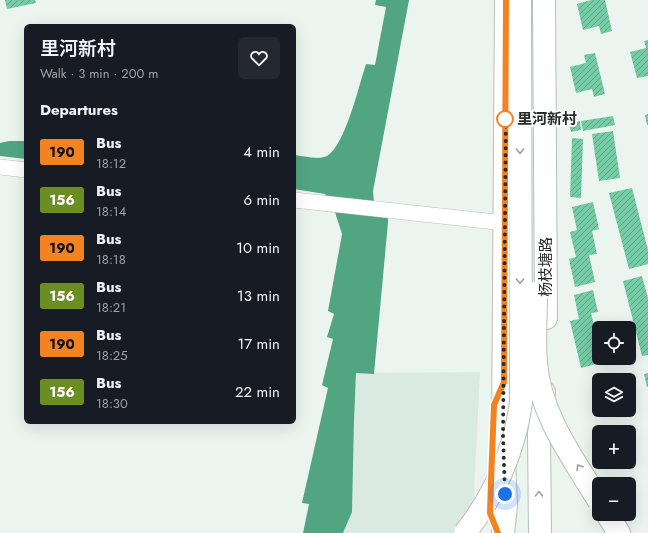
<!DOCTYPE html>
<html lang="en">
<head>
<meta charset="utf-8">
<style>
	:root { --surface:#171b24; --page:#242831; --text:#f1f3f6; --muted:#9ea1a6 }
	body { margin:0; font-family:Jost,"Noto Sans SC",sans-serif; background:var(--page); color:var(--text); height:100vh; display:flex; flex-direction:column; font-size:15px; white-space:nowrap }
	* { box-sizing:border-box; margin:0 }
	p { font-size:13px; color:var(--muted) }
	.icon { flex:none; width:22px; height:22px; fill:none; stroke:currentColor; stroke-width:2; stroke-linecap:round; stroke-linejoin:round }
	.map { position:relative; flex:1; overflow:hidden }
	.panel { position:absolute; left:24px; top:24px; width:272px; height:400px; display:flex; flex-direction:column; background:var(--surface); border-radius:6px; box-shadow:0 4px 16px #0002 }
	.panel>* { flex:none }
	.badge { padding:0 8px; border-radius:3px; font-size:14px; line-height:26px }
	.fabs { position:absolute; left:592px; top:321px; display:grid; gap:8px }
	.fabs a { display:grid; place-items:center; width:44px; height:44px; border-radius:6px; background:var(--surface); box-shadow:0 4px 16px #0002; font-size:20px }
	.you { position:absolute; width:20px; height:20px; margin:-10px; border:3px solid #fff; border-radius:50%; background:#1a73e8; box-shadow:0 0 0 6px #1a73e833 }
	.map>.badge { position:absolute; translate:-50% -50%; box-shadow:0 0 0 2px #fff }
	h2 { padding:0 16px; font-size:15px; line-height:36px }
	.round { display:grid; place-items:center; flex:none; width:42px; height:42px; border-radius:6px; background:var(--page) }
	.head { display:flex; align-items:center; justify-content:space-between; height:68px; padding:0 16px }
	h1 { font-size:19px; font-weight:600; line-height:30px }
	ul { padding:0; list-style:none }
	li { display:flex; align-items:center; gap:12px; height:48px; padding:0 16px }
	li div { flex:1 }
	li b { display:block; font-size:15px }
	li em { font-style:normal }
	li .badge { min-width:44px; font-weight:700; text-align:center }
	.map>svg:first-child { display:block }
	.built { fill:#daeae2 }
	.water { fill:#52a583 }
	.building { fill:url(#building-hatch) }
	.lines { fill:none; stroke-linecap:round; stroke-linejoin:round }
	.minor-casing { stroke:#b8bfbb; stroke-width:16 }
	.secondary-casing { stroke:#b8bfbb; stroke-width:24 }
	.trunk-casing { stroke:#b8bfbb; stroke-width:24 }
	.minor { stroke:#fff; stroke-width:15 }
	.secondary { stroke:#fff; stroke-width:22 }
	.trunk { stroke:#fff; stroke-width:22 }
	.trunk-bridge-casing { stroke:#b8bfbb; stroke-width:24; stroke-linecap:butt }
	.trunk-bridge { stroke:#fff; stroke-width:22 }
	.oneway { stroke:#9fa09f }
	.line-casing { stroke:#fff; stroke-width:9 }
	.line { stroke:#f58220; stroke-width:6 }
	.walk { stroke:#292c2a; stroke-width:4; stroke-dasharray:0 7.2 }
	.stop-dot { fill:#fff; stroke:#f58220; stroke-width:2 }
	.labels { text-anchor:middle; stroke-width:4; stroke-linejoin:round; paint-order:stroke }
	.stop-label { font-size:15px; font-weight:bold; fill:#292c2a; stroke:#fff; text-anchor:start }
	.street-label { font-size:15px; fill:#292c2a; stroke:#fff }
</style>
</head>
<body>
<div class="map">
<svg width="648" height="533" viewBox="0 0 648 533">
	<defs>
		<pattern id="building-hatch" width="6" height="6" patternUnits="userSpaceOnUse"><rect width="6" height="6" fill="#77caa6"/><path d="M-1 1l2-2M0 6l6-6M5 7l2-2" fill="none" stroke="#62a487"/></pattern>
	</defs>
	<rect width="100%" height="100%" fill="#ecf4f0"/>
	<path class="built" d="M480 372 472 533H343L352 512 354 421 356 373Z"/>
	<g class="water">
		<path d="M376 0H409L373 191 374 202 388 203V222L374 374 356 373 354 421 352 512 343 533H303L309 504 302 503 328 388 322 385 333 339 327 337 334 314 328 311 342 234 333 206 325 194 294 189V155C303 156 319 160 327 156 345 146 359 85 366 64L375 65 386 7 375 5Z"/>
		<path d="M9 141H26V159L0 156V143Z"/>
	</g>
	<g class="building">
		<path d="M5 0H35L36 3 7 9Z"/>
		<path d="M591 0H605L612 31 601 34 599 26 583 30 577 4Z"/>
		<path d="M648 40V76L637 78 630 52 646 48 644 41Z"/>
		<path d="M595 53 605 94 594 97 592 89 576 93 570 67 586 63 584 55Z"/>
		<path d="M648 114V125H647L645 115Z"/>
		<path d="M613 116 615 125 583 131 581 121Z"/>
		<path d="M580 121 581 130 571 132 569 123Z"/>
		<path d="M613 131 620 178 599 181 592 134Z"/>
		<path d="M572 138 583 139 581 198 570 197Z"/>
		<path d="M632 188 648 250V264L629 269 609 193Z"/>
		<path d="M593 202 599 229 592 231 597 254 589 255 595 282 575 287 569 259 576 257 570 232 577 230 572 207Z"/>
		<path d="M642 276 648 298V355L642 356 623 281Z"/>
		<path d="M593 290 598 312 591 313 599 347V358H602L603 362 581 368 570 321 579 319 574 295Z"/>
		<path d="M648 373V387H647L644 374Z"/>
	</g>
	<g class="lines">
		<defs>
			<g id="minor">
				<path d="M0 167 26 170"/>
				<path d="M294 200 505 223"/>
			</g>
			<g id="secondary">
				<path d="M544 0 546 318"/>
				<path d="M503 533 506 506 503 435 506 0"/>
				<path d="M540 533 539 434 544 392"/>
			</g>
			<path id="trunk" d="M607 514 619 533"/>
		</defs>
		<use href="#minor" class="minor-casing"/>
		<use href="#secondary" class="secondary-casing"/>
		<use href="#trunk" class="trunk-casing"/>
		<use href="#minor" class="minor"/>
		<use href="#secondary" class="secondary"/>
		<use href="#trunk" class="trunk"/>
		<defs>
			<g id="trunk-bridge">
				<path d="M536 293C536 316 534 340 536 363 540 415 573 458 599 501"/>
				<path d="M465 533C494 496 515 450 521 402L520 0"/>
			</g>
		</defs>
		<use href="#trunk-bridge" class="trunk-bridge-casing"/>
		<use href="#trunk-bridge" class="trunk-bridge"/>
	</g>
	<defs><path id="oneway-chevron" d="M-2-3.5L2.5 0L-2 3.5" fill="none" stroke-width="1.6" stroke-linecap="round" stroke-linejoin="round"/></defs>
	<g class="oneway">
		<use href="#oneway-chevron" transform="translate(520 151) rotate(90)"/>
		<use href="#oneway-chevron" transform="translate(520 281) rotate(90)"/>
		<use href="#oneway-chevron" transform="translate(579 467) rotate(-122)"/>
		<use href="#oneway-chevron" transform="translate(539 494) rotate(-90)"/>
	</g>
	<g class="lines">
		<defs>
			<path id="line" d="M498 533 490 513 491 482 494 405 504 382V372L506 0"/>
		</defs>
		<use href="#line" class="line-casing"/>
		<use href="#line" class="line"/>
		<path class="walk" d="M505 119 506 112 503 435 505 494"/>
	</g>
	<circle class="stop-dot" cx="505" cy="119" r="8"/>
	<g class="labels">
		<g class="stop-label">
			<text x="517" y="124">里河新村</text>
		</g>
		<g class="street-label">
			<text transform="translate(546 267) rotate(-90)" y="5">杨枝塘路</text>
		</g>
	</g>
</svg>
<div class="fabs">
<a><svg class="icon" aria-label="locate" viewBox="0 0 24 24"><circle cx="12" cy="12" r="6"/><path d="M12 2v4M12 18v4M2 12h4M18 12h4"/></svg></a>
<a><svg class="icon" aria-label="layers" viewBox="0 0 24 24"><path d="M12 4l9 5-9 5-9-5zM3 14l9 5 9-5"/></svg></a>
<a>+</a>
<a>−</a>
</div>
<div class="you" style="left:505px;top:494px"></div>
<section class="panel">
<div class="head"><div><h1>里河新村</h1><p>Walk · 3 min · 200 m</p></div><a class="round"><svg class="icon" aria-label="heart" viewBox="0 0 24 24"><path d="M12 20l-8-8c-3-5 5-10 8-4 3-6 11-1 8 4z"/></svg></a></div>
<h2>Departures</h2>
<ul>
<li><span class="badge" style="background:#f58220;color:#111">190</span><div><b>Bus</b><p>18:12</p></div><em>4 min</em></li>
<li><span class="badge" style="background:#6b8e23;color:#fff">156</span><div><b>Bus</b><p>18:14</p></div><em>6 min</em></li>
<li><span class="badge" style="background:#f58220;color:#111">190</span><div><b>Bus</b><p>18:18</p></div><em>10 min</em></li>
<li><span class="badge" style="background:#6b8e23;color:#fff">156</span><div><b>Bus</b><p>18:21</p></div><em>13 min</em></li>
<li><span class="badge" style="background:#f58220;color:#111">190</span><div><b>Bus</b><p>18:25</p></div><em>17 min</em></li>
<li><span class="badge" style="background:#6b8e23;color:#fff">156</span><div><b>Bus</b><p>18:30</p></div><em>22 min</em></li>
</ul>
</section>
</div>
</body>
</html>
